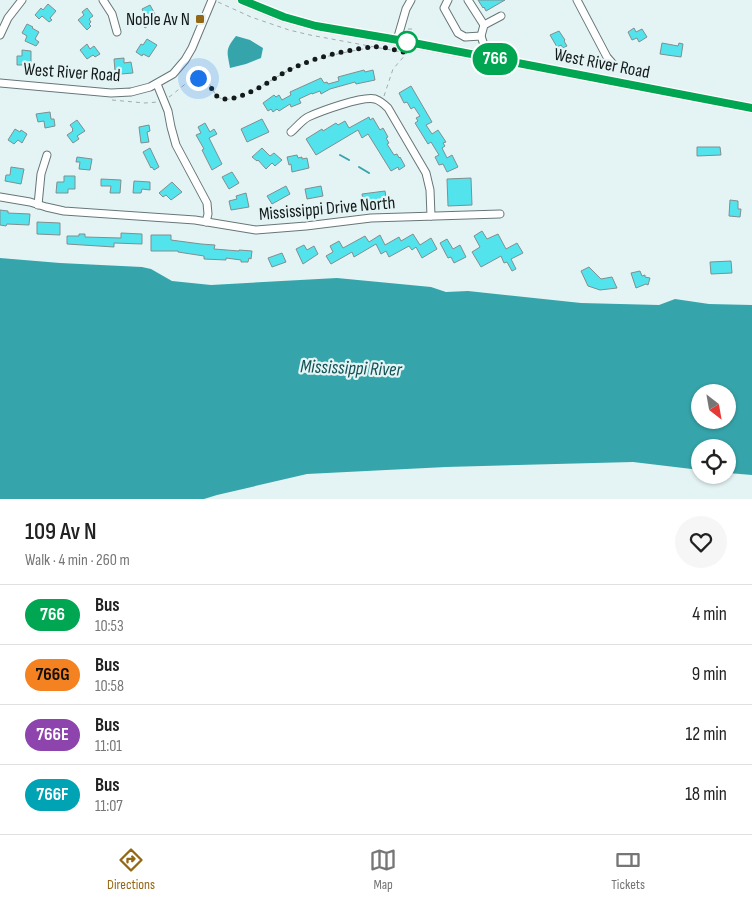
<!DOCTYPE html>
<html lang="en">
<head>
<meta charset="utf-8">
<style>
	:root { --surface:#fff; --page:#f6f6f6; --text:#222; --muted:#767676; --line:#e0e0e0; --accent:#946714 }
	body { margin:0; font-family:"Sofia Sans Condensed",sans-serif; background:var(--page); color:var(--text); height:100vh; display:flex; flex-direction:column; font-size:19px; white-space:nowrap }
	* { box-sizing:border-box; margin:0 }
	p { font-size:16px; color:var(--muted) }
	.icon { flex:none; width:28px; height:28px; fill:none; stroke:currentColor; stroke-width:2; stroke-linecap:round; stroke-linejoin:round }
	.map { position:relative; height:499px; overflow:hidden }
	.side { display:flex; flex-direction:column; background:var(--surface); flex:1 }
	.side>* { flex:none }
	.badge { padding:0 10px; border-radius:16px; font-size:18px; line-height:32px }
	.needle { width:32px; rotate:149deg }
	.tools { position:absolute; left:691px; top:384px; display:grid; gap:10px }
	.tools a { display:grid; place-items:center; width:45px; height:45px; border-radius:50%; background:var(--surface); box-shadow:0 1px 4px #0004; font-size:25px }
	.you { position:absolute; width:25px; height:25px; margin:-12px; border:4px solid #fff; border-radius:50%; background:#1a73e8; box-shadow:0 0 0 8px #1a73e833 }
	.map>.badge { position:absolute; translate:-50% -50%; box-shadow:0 0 0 2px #fff }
	.round { display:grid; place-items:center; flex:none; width:52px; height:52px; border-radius:26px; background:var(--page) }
	.summary { display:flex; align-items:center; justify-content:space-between; height:85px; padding:0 25px }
	h1 { font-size:24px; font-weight:600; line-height:38px }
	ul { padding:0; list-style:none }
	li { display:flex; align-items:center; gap:15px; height:60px; padding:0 25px; border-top:1px solid var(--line) }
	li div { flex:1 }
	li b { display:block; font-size:19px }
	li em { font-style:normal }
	li .badge { min-width:55px; font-weight:700; text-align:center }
	.tabs { display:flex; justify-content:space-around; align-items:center; height:70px; border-top:1px solid var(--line); background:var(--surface); font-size:14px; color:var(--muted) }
	.tabs a { display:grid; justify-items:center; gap:2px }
	.tabs .selected { color:var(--accent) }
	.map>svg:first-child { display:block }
	.water { fill:#36a5ab; fill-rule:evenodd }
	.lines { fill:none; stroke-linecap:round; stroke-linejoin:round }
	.stream { stroke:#36a5ab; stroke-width:2 }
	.building { fill:#52e3ec; stroke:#808f8f }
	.minor-casing { stroke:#677677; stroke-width:9 }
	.major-casing { stroke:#d0d1d1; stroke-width:11 }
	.path { stroke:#a0acad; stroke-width:1; stroke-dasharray:4 4; stroke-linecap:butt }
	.minor { stroke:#fff; stroke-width:7 }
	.major { stroke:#cab38e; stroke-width:9 }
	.line-casing { stroke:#fff; stroke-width:11 }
	.line { stroke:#00a651; stroke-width:8 }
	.walk { stroke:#141a1a; stroke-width:5; stroke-dasharray:0 9 }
	.poi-dot { fill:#946714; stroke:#e4f4f5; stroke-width:2 }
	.stop-dot { fill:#fff; stroke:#00a651; stroke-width:2.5 }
	.labels { text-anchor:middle; stroke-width:4.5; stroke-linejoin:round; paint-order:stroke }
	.poi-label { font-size:18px; fill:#141a1a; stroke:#e4f4f5; text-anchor:end }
	.street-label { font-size:18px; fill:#141a1a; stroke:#e4f4f5 }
	.water-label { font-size:19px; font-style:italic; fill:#145256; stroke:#e4f4f5 }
</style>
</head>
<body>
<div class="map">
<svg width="752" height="499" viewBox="0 0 752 499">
	<rect width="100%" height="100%" fill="#e4f4f5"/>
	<g class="water">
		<path d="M236 36 250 40 263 48 261 58 246 64 230 68C227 51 225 50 236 36Z"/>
		<path d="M0 258 60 263 142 267 151 269 172 281 211 285 337 278 431 287 446 292 468 291 581 303 659 305 675 299 709 304 752 305V475L728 473V448H700V470L633 462 446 467 307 474 217 495 204 499H0ZM728 392V420H700V392Z"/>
	</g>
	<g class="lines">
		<g class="stream">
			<path d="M340 155 349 160"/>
			<path d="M359 167 369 173"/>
		</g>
	</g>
	<g class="building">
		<path d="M478 0H505L486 11 484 7 483 8Z"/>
		<path d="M48 4 56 11 50 18 52 20 49 22 42 16 39 19 35 15 41 8 43 10Z"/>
		<path d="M150 5 156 16 148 20 150 25 145 28 140 19 145 16 142 9Z"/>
		<path d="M87 8 93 16 89 19 91 22 89 24 91 26 87 30 78 20 84 15 82 12Z"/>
		<path d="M27 24 33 27 32 28 39 32 35 39 39 42 36 46 25 41 27 36 22 33Z"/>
		<path d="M634 28 636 32 642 29 647 37 639 42 637 38 632 40 628 32Z"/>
		<path d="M559 31 565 40 564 41 567 46 563 48 561 45 557 47 550 35Z"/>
		<path d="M147 39 157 45 149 57 143 54 142 56 136 52 141 44 143 45Z"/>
		<path d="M662 43 678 46 679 43 683 44 681 57 660 54Z"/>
		<path d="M87 44 90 49 94 46 100 54 95 57 93 55 87 59 80 50Z"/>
		<path d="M22 50 31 51V65H17V56H22Z"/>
		<path d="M124 58V63L131 62 133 73 121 74V71H115L114 59Z"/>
		<path d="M364 70 365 72 373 70 375 80 356 84 355 82 330 89 321 94 320 91 312 94V93L299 99 301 103 291 107 290 104 279 111 277 109 273 112 271 109 268 111 263 103 274 95 276 97 279 95 282 100 291 95 290 92 321 78 324 83 327 82 328 84 339 81 338 77Z"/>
		<path d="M411 86 432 122 426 125 432 134 438 130 446 142 443 143 445 146 442 148 447 158 452 155 458 167 447 172 443 164 439 165 435 157 439 155 431 142 428 144 415 123 418 121 416 118 420 116 414 107 411 109 407 102 404 103 399 93Z"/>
		<path d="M50 112 51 119H54L55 126 45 128 44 121 38 122 36 114Z"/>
		<path d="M369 117 370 120 373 118 380 130 383 128 388 137 386 138 389 143 387 144 394 155 397 154 399 158 400 157 405 166 399 170 398 167 391 171 368 134 362 138 358 130 316 155 306 139 322 129 323 131 336 123 338 125 345 121 349 128Z"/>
		<path d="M262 119 269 132 247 142 241 129Z"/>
		<path d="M77 120 85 131 77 136 79 139 73 143 67 135 73 131 72 130 73 129 70 125Z"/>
		<path d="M205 123 210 132 214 129 217 134 209 138 222 164 212 170 202 150 204 149 196 135 201 133 198 127Z"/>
		<path d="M149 125 150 131 147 132 149 142 141 143 139 127Z"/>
		<path d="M15 129 20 132 21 130 27 134 22 143 18 140 14 144 8 140Z"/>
		<path d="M697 147H720L721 155 697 156Z"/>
		<path d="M150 148 159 167 154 170 152 167 151 168 143 152Z"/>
		<path d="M262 148 270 156 274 153 282 160 275 166 272 163 266 169 258 160 257 161 252 157Z"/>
		<path d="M297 155 298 158 302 157V159L307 158 309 168 292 172 291 164 289 165 287 157Z"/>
		<path d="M77 157 92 159 90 170 79 169 80 162H76Z"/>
		<path d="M11 167 24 169 21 184 5 181 6 175H10Z"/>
		<path d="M232 172 239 183 229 189 222 177Z"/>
		<path d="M64 176H75V189H68V193H56L57 182H64Z"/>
		<path d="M471 178 472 205 448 206 447 179Z"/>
		<path d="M101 179 121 180 120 193H110L111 186H101Z"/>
		<path d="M134 181 150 182V190L142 189 141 193H133Z"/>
		<path d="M172 182 182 192 171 200 166 195 163 197 159 193Z"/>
		<path d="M286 186 290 194 272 204 267 196Z"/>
		<path d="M321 186 323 196 307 199 305 189Z"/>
		<path d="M385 191 387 202 364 205 362 194Z"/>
		<path d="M246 193 249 207 231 210 229 201 237 199 236 196Z"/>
		<path d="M730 200 738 201V209H741L740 217 729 216Z"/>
		<path d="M0 210 8 211V213L30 214 29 225 7 224 6 226 0 225Z"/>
		<path d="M37 222 60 223V235L37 234Z"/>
		<path d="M482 231 487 239 498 234 506 249 517 243 523 253 511 259 516 269 512 271 507 262 504 263 501 256 481 267 472 252 480 247 474 236Z"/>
		<path d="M121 233 142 234V244L114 243V247L67 244V236H79V234H85V237L121 238Z"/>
		<path d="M413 234 420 245 431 238 437 249 422 258 416 247 412 250 409 246 389 257 386 251 381 254 376 244 354 257 352 252 331 264 326 256 333 252 330 246 339 241 343 248 365 236 369 242 380 235 385 245 399 237 401 241Z"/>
		<path d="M151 235H171V240L201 244 215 245 214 249 239 251V250L252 251 251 259 249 258 248 262H241V260L226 258V260L204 259V256L178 252V251H151Z"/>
		<path d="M447 239 453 249 460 245 466 257 454 263 451 257 448 258 440 243Z"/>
		<path d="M304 245 307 250 314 246 318 254 303 264 296 249Z"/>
		<path d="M282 253 286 262 272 267 268 258Z"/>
		<path d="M731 261 732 273 711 274 710 262Z"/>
		<path d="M589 267 601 279 612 277 617 288 600 290 588 286 581 271Z"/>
		<path d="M640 271 642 276 645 275V277L650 278 648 285 646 284 636 288 631 273Z"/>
	</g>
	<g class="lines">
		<defs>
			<g id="minor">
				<path d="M103 0 112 14 117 32"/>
				<path d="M448 0 444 8 458 33 465 37 481 36 485 48 483 57"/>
				<path d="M468 0 484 25"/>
				<path d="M577 0 607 57 613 64"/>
				<path d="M0 35 8 18 22 0"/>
				<path d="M481 36 484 25 501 16"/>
				<path d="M397 40 406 9 411 0"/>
				<path d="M0 83 111 93 131 92 150 87 173 74 185 60 192 48 212 0"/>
				<path d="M157 84 168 111 171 127 176 145 207 203 208 214 206 222"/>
				<path d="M291 132C296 128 302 120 308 117 321 111 362 96 375 99 381 101 384 104 388 108L426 173 430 190 431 216"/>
				<path d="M0 197 30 202 46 207 64 211 195 220 256 230 306 226 371 218 500 214"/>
				<path d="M38 205 41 174 47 155"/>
			</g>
			<path id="major" d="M242 0 283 17 316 26 397 40 752 108"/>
		</defs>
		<use href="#minor" class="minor-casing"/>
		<use href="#major" class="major-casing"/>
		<g class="path">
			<path d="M218 2 251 17 289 30 310 35 407 53"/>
			<path d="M408 29H412L411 34"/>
			<path d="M384 96 393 69 407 53 408 50"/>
			<path d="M169 97C177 92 191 76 201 78 215 81 210 102 230 99 252 95 275 76 296 67 321 56 347 52 374 47"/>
			<path d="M112 100 145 103 158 102"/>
		</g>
		<use href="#minor" class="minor"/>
		<use href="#major" class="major"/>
	</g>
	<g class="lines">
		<defs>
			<path id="line" d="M242 0 284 17 316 26 398 40 752 108"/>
		</defs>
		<use href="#line" class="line-casing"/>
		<use href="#line" class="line"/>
		<path class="walk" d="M198 78C215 80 209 99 226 99 244 99 270 81 285 72 308 60 333 53 358 49 363 48 369 47 373 47 383 46 398 51 408 53L407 42"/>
	</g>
	<rect class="poi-dot" x="195" y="14" width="10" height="10" rx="2.5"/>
	<circle class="stop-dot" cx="407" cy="42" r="10"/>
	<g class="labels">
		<g class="poi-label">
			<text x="190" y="25">Noble Av N</text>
		</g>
		<g class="street-label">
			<text transform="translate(602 63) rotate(11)" y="6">West River Road</text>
			<text transform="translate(72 72) rotate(4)" y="6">West River Road</text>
			<text transform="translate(327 208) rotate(-5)" y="6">Mississippi Drive North</text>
		</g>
		<g class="water-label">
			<text transform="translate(351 367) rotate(2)" y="7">Mississippi River</text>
		</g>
	</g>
</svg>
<div class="tools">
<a><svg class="needle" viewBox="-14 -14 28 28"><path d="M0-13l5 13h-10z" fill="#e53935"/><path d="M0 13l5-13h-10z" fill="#767676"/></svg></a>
<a><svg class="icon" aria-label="locate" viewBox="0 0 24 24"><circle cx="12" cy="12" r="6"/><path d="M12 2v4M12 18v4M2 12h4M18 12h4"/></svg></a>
</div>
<div class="you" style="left:198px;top:78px"></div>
<b class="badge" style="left:495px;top:59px;background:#00a651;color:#fff">766</b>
</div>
<section class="side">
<div class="summary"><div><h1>109 Av N</h1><p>Walk · 4 min · 260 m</p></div><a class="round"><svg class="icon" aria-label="heart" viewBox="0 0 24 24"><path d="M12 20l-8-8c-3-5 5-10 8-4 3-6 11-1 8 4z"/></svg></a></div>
<ul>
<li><span class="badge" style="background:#00a651;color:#fff">766</span><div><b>Bus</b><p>10:53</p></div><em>4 min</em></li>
<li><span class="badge" style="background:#f58220;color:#111">766G</span><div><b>Bus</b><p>10:58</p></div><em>9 min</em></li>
<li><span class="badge" style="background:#8e44ad;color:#fff">766E</span><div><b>Bus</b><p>11:01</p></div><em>12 min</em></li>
<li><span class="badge" style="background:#00a3b4;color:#fff">766F</span><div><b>Bus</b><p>11:07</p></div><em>18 min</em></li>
</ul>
</section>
<nav class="tabs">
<a class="selected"><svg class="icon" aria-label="directions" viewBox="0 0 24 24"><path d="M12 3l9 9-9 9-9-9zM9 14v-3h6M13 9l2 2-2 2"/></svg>Directions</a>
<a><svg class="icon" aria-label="map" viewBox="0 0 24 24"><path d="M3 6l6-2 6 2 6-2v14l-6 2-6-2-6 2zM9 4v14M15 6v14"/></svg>Map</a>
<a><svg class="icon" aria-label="tickets" viewBox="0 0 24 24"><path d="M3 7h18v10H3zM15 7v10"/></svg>Tickets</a>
</nav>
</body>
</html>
